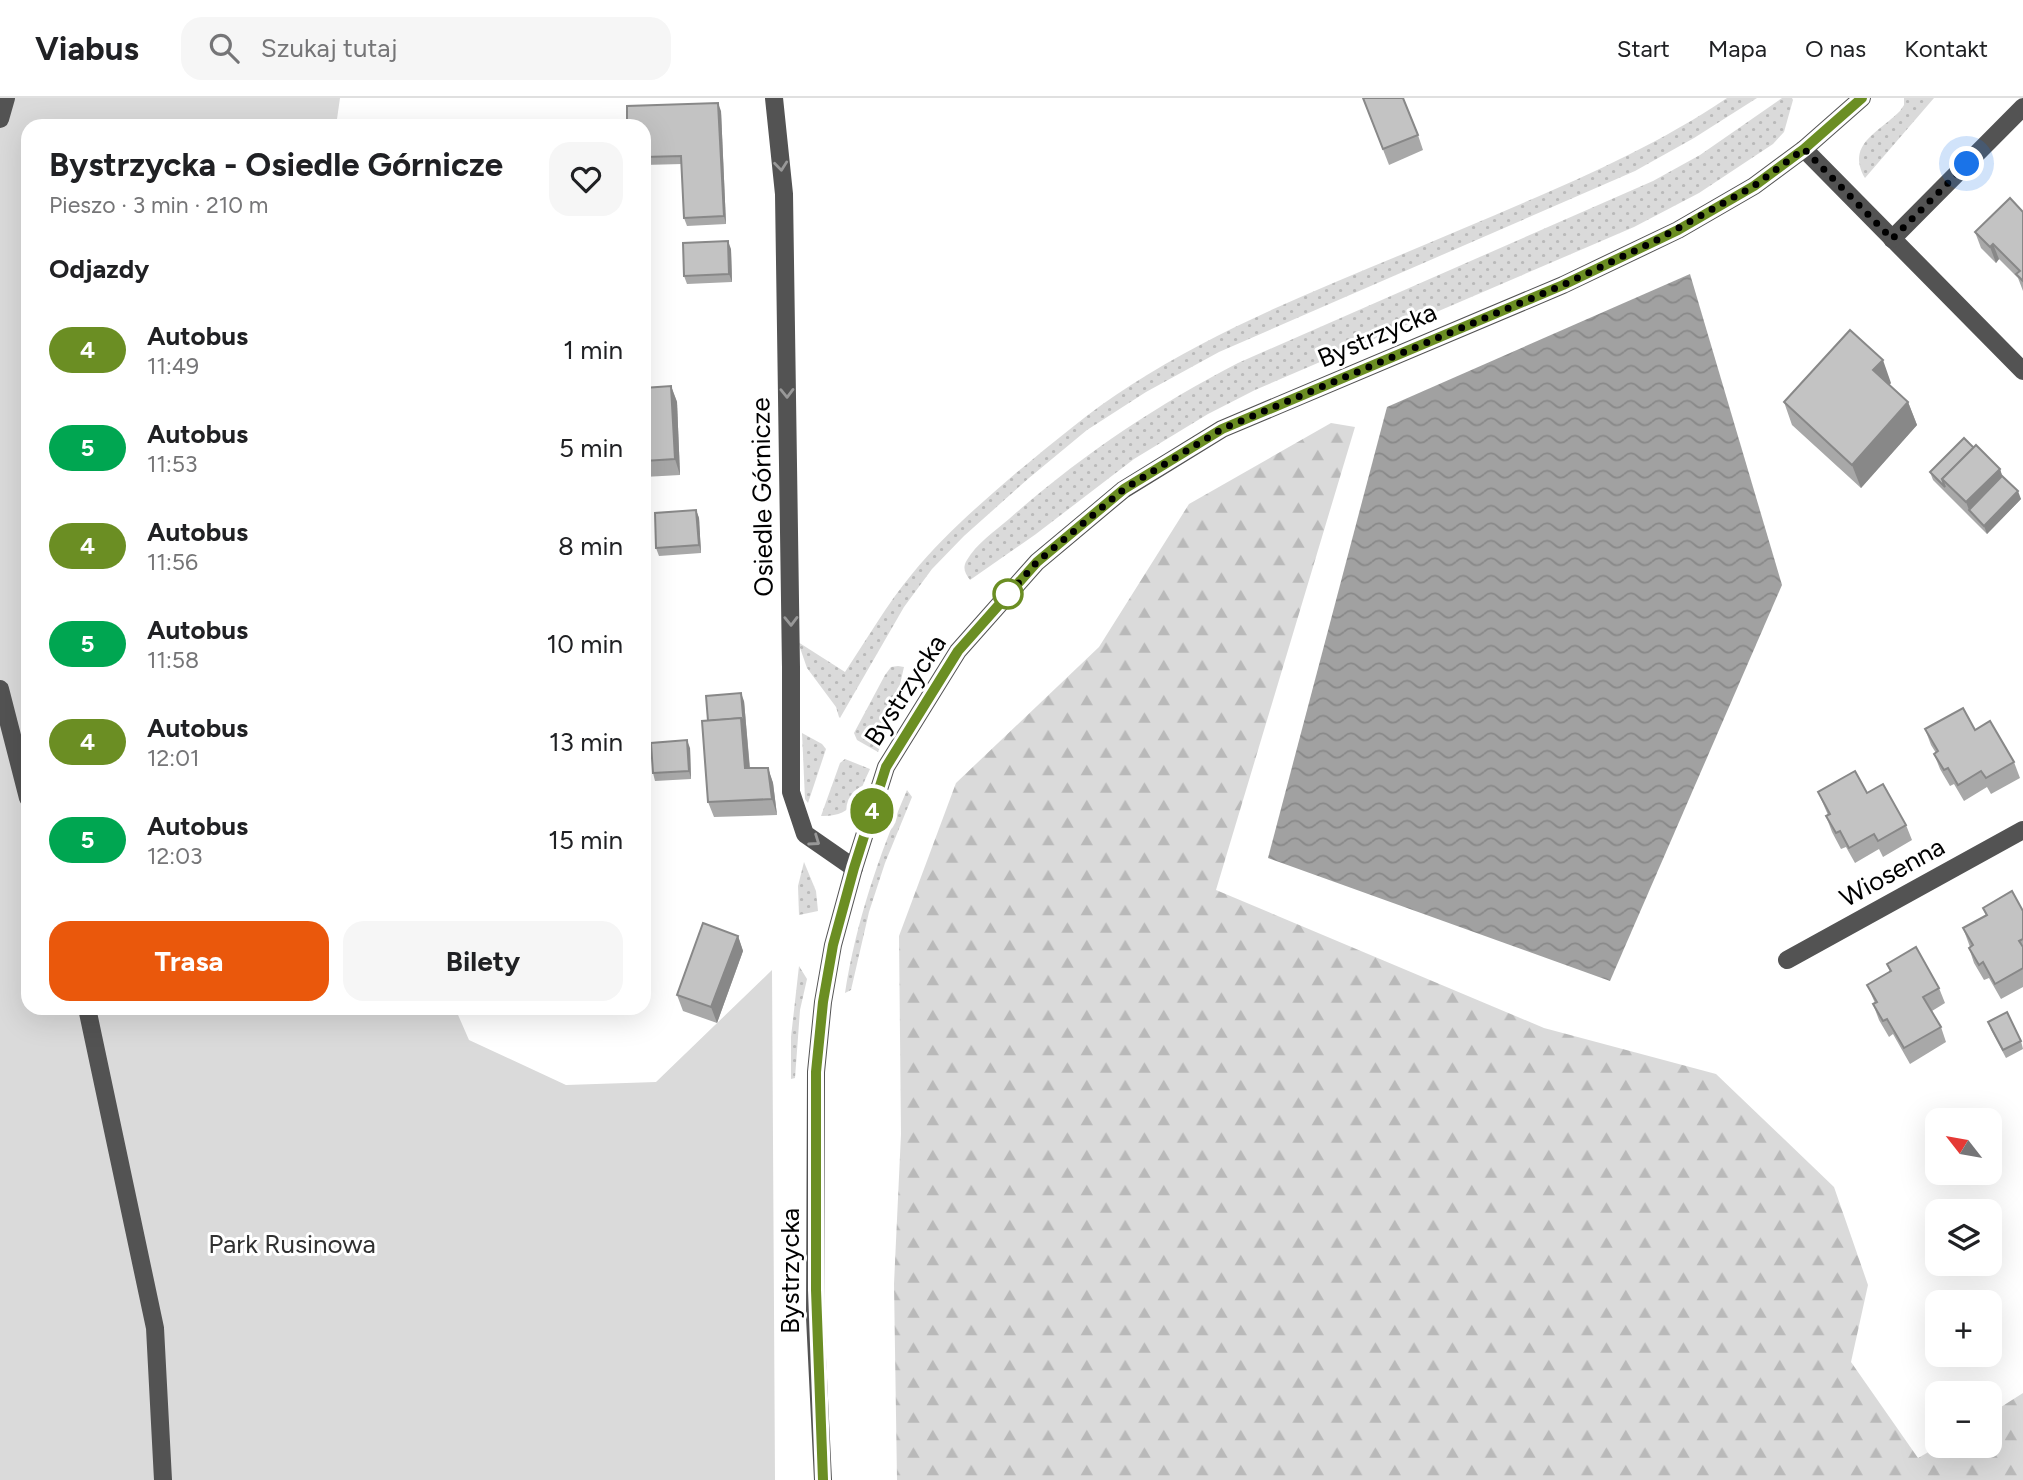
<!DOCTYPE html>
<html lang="pl">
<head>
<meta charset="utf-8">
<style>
	:root { --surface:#fff; --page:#f6f6f6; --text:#202124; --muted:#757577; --line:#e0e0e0; --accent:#ea580c }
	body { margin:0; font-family:Figtree,sans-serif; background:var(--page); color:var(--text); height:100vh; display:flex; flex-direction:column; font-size:26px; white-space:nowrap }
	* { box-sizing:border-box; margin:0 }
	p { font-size:23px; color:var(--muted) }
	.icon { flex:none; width:38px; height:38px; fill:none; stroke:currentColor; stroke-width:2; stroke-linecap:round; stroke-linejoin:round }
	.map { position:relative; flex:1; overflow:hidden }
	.side { position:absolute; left:21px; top:21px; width:630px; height:896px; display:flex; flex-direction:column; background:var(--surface); border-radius:21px; box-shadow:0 7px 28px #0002 }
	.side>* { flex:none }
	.badge { padding:0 14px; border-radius:23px; font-size:24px; line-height:46px }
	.needle { width:46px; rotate:301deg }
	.controls { position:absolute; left:1925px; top:1010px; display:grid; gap:14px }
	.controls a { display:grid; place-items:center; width:77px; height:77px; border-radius:14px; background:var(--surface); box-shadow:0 7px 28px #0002; font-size:35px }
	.you { position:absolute; width:35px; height:35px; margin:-18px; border:5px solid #fff; border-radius:50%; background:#1a73e8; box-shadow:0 0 0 10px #1a73e833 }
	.map>.badge { position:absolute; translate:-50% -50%; box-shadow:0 0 0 4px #fff }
	h2 { padding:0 28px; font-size:26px; line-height:63px }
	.round { display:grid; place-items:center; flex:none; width:74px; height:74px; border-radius:21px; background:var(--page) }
	.head { display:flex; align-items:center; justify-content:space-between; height:119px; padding:0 28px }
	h1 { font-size:33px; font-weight:700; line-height:52px }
	.cta { display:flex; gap:14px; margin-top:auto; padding:14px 28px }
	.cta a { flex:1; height:80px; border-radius:21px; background:var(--accent); color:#fff; font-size:28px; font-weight:700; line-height:80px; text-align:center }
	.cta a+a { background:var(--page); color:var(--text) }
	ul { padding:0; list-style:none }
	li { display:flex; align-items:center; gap:21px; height:98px; padding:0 28px }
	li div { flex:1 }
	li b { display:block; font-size:26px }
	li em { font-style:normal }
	li .badge { min-width:77px; font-weight:700; text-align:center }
	header { display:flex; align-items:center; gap:42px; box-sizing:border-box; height:98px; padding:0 35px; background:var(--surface); border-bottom:2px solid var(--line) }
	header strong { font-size:33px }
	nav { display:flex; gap:38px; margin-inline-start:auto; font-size:24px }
	.search { width:490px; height:63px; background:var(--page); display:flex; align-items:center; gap:18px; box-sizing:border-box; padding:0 24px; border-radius:21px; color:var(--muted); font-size:26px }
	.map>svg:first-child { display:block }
	.grass { fill:url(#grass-dots) }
	.forest { fill:url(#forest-firs) }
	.green { fill:#dadada }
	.water { fill:url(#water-waves) }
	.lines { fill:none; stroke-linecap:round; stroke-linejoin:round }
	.minor { stroke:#535353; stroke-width:18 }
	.wall { fill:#a8a8a8 }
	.shaded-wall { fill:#888 }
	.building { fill:#c3c3c3; stroke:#888; stroke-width:2 }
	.oneway { stroke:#989898 }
	.line-casing { stroke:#fff; stroke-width:16 }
	.line { stroke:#6b8e23; stroke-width:10 }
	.walk { stroke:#000; stroke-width:7; stroke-dasharray:0 12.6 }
	.stop-dot { fill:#fff; stroke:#6b8e23; stroke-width:3.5 }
	.labels { text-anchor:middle; stroke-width:6; stroke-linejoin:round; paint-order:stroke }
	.street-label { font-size:26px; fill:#000; stroke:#fff }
	.park-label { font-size:26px; fill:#313131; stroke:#fff }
</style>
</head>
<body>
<header>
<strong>Viabus</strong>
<div class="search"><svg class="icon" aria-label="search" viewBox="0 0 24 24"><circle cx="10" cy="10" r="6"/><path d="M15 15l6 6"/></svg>Szukaj tutaj</div>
<nav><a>Start</a><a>Mapa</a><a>O nas</a><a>Kontakt</a></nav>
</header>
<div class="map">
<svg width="2023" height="1382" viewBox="0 0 2023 1382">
	<defs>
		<pattern id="grass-dots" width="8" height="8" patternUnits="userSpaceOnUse" patternTransform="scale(1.75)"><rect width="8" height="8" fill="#dadada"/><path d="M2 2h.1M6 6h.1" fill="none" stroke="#b9b9b9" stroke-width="1.8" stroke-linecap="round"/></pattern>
		<pattern id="forest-firs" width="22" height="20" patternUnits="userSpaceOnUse" patternTransform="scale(1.75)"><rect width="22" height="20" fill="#dadada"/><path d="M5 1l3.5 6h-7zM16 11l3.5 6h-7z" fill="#b9b9b9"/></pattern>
		<pattern id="water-waves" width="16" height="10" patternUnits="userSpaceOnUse" patternTransform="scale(1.75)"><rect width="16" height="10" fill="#a1a1a1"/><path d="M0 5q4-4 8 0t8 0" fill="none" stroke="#898989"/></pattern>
	</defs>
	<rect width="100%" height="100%" fill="#fff"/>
	<g class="grass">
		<path d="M1727 0H1757L1694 40 1635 73 1219 254 1146 294 1087 332 1029 380 964 438 932 471 904 509 840 620 839 619 836 609 807 570 798 544 845 574C867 541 887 506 912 476 942 439 980 406 1016 375 1054 344 1090 313 1131 287 1233 221 1351 179 1462 131 1553 92 1644 56 1727 0Z"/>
		<path d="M1782 0H1792L1793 2 1784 34 1773 46 1699 95 1634 129 1255 292 1208 316 1134 361 1036 436 970 482C965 475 962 470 967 462 976 446 995 433 1009 421 1079 359 1155 308 1238 265L1653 83 1700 57Z"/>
		<path d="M1904 0H1934L1865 80C1846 46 1878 35 1900 13L1904 7Z"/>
		<path d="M898 568 904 569C897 599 891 627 878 654L857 642 854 635 885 577 891 569Z"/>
		<path d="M802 635 822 646 826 651 808 705 805 701Z"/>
		<path d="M845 661 870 671C857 698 855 719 821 718L840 665Z"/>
		<path d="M907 692 912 699 885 765 869 814 851 892 845 895C856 824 879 757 907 692Z"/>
		<path d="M804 764 816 793 818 813 799 817 798 788Z"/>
		<path d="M799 868 807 881 800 912 795 980 791 981V939Z"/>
	</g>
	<path class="forest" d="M1331 325 1355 329 1216 792 1544 930 1716 976 1834 1089 1868 1187 1851 1264 1918 1360 1939 1348H1990V1316L2023 1295V1382H897L894 1186 901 1036 899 838 956 685 1099 549 1189 406Z"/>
	<path class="green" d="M0 0H340L336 28H28V910H455L469 942 566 987 656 984 772 872 775 1382H0Z"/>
	<path class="water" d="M1690 176 1782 487 1610 883 1268 760 1387 309Z"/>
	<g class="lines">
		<g class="minor">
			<path d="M774 0 784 96 791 569V694L805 736 854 770"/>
			<path d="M0 21 6 0"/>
			<path d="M1804 51 2023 273"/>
			<path d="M1892 141 2023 9"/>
			<path d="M0 591 28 700"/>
			<path d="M1787 862 2023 732"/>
			<path d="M87 910 155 1230 163 1382"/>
			<path d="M823 1382 815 1219 816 974 823 904 833 847 854 770 886 669 958 553 1037 464 1123 392 1222 331 1563 187 1678 132 1754 88 1804 51 1862 0"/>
		</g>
	</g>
	<g class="wall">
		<path d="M1363 0 1418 37 1423 52 1389 67Z"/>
		<path d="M721 13 726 126 687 128 684 120 682 66 644 67V28Z"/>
		<path d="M2023 114V193L2018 180 1999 161 1996 165 1981 150 1975 134Z"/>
		<path d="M731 151 732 184 687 186 684 178Z"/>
		<path d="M1891 285 1889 287 1908 304 1917 327 1861 390 1792 327 1784 304Z"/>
		<path d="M671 288 677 304 680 377 644 379V290Z"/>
		<path d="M1974 350 2000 371 2002 378 2021 401 1987 436 1933 382 1930 374Z"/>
		<path d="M696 412 699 420 701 455 659 458 656 450Z"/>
		<path d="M744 603 750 670H768L773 685 777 717 714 719 708 704Z"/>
		<path d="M1925 631 1975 632 2014 664 2020 680 1991 696 1987 689 1964 703 1954 686 1950 688 1940 671 1934 656 1936 655 1931 647Z"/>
		<path d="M690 650 691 681 655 683 653 675Z"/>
		<path d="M1818 694 1867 695 1906 727 1912 742 1883 759 1879 751 1855 765 1846 749 1841 751 1832 734 1826 718 1828 717Z"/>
		<path d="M1983 810 2023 813V889L2001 901 1989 880 1984 882 1974 865 1969 850 1970 849 1963 830 1986 818Z"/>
		<path d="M738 838 743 853 717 925 683 913 677 897Z"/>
		<path d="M1887 866 1939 890 1945 905 1932 913 1941 929 1946 944 1910 966 1893 936 1889 939 1879 922 1873 906 1875 905 1867 887 1890 874Z"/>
		<path d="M1988 924 2021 943 2023 951 2006 960 1991 932Z"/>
	</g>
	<g class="shaded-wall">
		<path d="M718 5 721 13 726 126 724 118Z"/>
		<path d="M728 143 731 151 732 184 729 176Z"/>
		<path d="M1993 146 1999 161 1996 165 1990 149Z"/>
		<path d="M1883 262 1891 285 1882 295 1873 272Z"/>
		<path d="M671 288 677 304 680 377 675 361Z"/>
		<path d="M1908 304 1917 327 1861 390 1852 367Z"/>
		<path d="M2000 371 2005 386 1969 412 1966 404Z"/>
		<path d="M2018 393 2021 401 1987 436 1984 428Z"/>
		<path d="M696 412 699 420 701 455 699 447Z"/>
		<path d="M741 595 744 603 751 686 745 670 741 620Z"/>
		<path d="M687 642 690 650 691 681 689 673Z"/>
		<path d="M768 670 773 685 777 717 772 701Z"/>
		<path d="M738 838 743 853 717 925 711 909Z"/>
	</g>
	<g class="building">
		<path d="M1363 0H1403L1418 37 1383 51Z"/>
		<path d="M718 5 724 118 684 120 681 58 644 59V28H627V8Z"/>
		<path d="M2010 100 2023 114V183L2016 176 2020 173 1993 146 1990 149 1975 134Z"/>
		<path d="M728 143 729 176 684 178 683 145Z"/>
		<path d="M1850 232 1883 262 1873 272 1908 304 1852 367 1784 304Z"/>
		<path d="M671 288 675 361 644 363V290Z"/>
		<path d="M1964 340 1974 350 1942 381 1945 389 1930 374Z"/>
		<path d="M1976 347 2000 371 1966 404 1942 381Z"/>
		<path d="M2002 378 2018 393 1984 428 1969 412Z"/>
		<path d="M696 412 699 447 656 450 655 415Z"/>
		<path d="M741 595 744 628 741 620 708 623 706 598Z"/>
		<path d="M1963 610 1975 632 1990 623 2014 664 1986 680 1981 673 1958 687 1948 670 1944 672 1934 656 1938 653 1925 631Z"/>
		<path d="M741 620 745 670H768L772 701 708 704 702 623Z"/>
		<path d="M687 642 689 673 653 675 651 645Z"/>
		<path d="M1855 673 1867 695 1883 686 1906 727 1878 743 1874 736 1849 750 1840 733 1836 735 1826 718 1830 716 1818 694Z"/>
		<path d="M2012 793 2023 813V841L2019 843 2023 849V870L1995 886 1983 864 1979 867 1969 850 1973 847 1963 830 1987 817 1983 810Z"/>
		<path d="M703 825 738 838 711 909 677 897Z"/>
		<path d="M1916 849 1939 890 1923 899 1941 929 1904 950 1887 921 1883 923 1873 906 1877 904 1867 887 1891 873 1887 866Z"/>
		<path d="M2007 914 2021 943 2003 952 1988 924Z"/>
	</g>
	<defs><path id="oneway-chevron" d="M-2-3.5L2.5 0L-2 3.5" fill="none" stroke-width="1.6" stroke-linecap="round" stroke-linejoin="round" transform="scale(1.75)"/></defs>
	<g class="oneway">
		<use href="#oneway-chevron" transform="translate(781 68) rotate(84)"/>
		<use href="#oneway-chevron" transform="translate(787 295) rotate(89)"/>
		<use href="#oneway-chevron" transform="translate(791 523) rotate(89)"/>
		<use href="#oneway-chevron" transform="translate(815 743) rotate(35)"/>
	</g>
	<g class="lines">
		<defs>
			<path id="line" d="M823 1382 816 1192V974L823 904 833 847 854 770 886 669 958 553 1037 464 1124 391 1222 331 1563 187 1678 132 1754 88 1804 51 1862 0"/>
		</defs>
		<use href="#line" class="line-casing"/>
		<use href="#line" class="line"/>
		<path class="walk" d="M1008 496 1005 500 1037 464 1124 391 1222 331 1563 187 1655 143 1754 88 1804 51 1892 141 1967 66"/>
	</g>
	<circle class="stop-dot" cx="1008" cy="496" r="14"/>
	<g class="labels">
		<g class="street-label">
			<text transform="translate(1377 237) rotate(-23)" y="9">Bystrzycka</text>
			<text transform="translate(762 399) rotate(-91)" y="9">Osiedle Górnicze</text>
			<text transform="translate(905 592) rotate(-57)" y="9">Bystrzycka</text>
			<text transform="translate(1892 774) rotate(-29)" y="9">Wiosenna</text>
			<text transform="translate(790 1173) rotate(-90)" y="9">Bystrzycka</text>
		</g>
		<g class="park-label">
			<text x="292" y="1155">Park Rusinowa</text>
		</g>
	</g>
</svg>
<div class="controls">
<a><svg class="needle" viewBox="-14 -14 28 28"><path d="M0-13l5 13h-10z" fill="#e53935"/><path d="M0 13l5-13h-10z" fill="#757577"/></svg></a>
<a><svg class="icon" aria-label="layers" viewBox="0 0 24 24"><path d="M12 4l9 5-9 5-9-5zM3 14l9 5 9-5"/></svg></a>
<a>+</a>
<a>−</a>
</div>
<div class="you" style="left:1967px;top:66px"></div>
<b class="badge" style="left:872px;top:713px;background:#6b8e23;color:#fff">4</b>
<section class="side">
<div class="head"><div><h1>Bystrzycka - Osiedle Górnicze</h1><p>Pieszo · 3 min · 210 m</p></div><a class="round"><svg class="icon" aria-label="heart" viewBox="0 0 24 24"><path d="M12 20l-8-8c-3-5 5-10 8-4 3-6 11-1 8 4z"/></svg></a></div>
<h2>Odjazdy</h2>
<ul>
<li><span class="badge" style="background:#6b8e23;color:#fff">4</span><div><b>Autobus</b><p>11:49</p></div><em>1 min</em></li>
<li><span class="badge" style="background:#00a651;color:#fff">5</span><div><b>Autobus</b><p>11:53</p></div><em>5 min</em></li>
<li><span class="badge" style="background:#6b8e23;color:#fff">4</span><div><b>Autobus</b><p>11:56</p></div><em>8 min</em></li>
<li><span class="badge" style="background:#00a651;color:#fff">5</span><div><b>Autobus</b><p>11:58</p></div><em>10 min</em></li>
<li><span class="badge" style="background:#6b8e23;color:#fff">4</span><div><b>Autobus</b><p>12:01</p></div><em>13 min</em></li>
<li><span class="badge" style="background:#00a651;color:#fff">5</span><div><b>Autobus</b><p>12:03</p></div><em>15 min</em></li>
</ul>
<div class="cta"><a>Trasa</a><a>Bilety</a></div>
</section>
</div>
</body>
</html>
